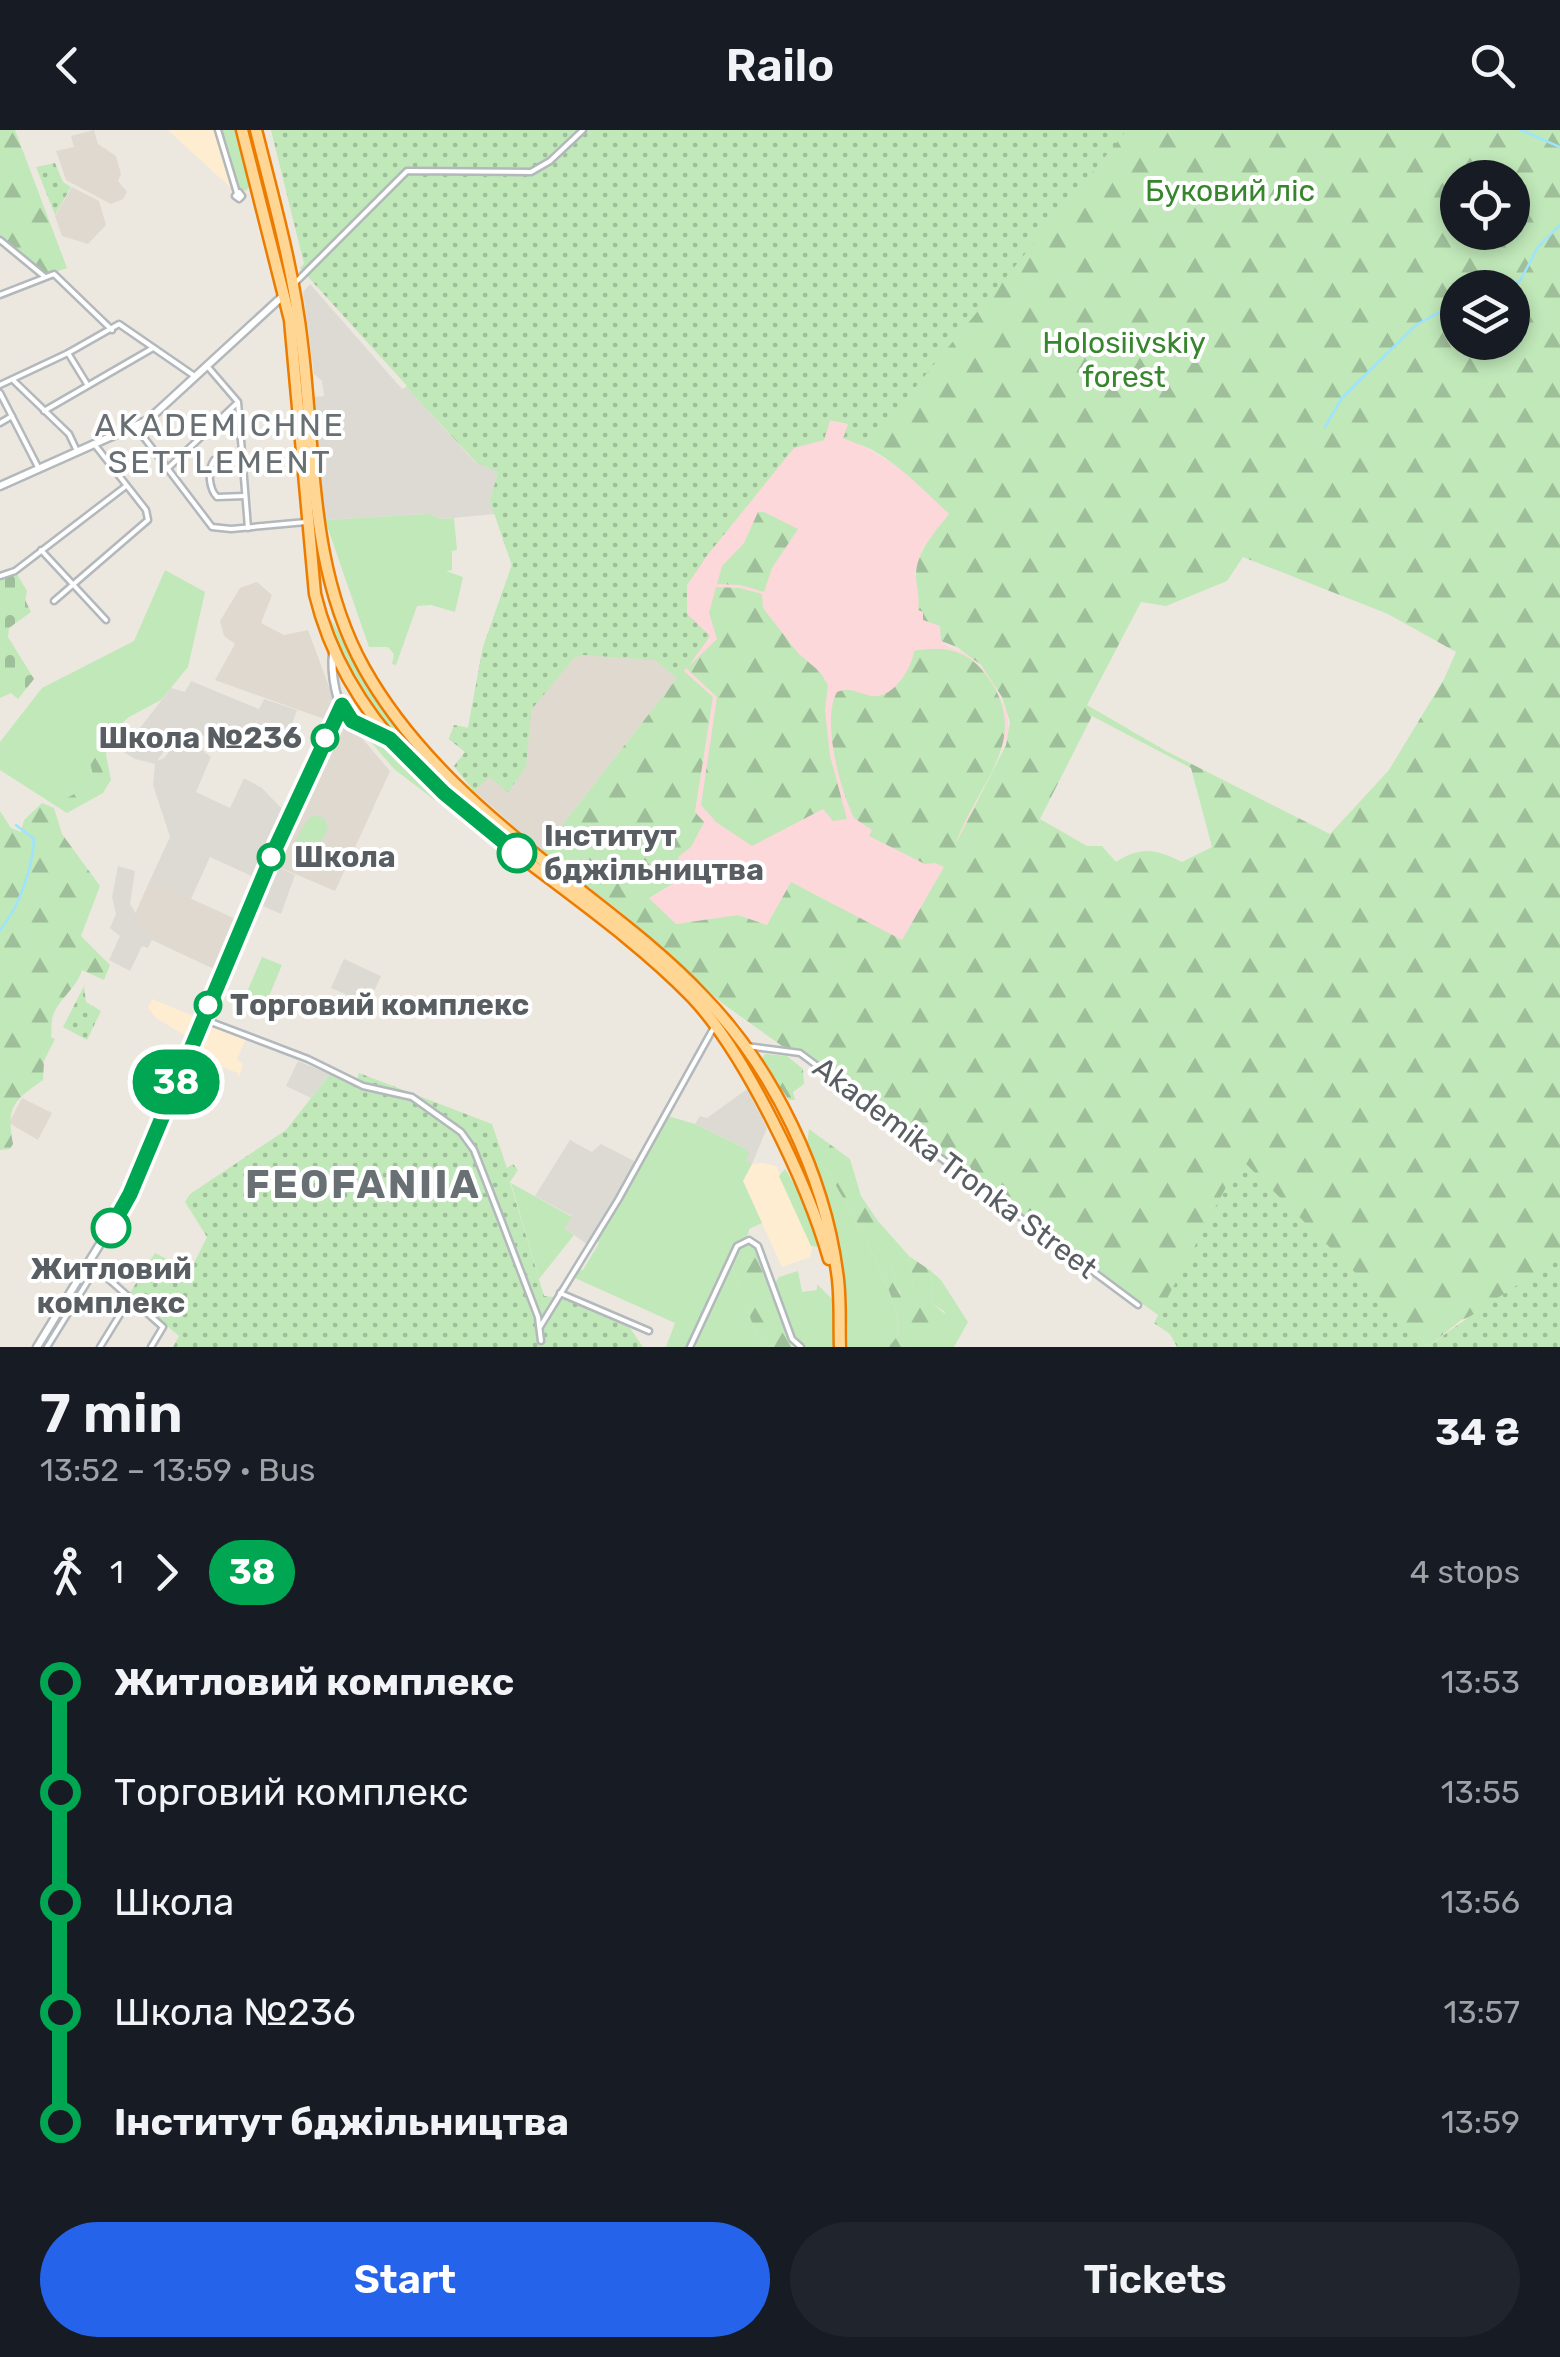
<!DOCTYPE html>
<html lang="en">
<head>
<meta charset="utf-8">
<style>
	:root { --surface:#171b24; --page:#20242c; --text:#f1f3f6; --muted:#9ea1a6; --accent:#2563eb }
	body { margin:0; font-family:Rubik,sans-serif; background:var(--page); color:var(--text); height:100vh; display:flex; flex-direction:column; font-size:38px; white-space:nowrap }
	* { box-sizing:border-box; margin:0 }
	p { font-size:32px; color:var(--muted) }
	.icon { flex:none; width:55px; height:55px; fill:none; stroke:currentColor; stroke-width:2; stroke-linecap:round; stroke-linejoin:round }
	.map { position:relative; height:1217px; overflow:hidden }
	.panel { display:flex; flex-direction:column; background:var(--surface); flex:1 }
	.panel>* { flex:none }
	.badge { padding:0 20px; border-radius:32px; font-size:35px; line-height:65px }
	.fabs { position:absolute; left:1440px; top:30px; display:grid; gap:20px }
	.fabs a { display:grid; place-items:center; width:90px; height:90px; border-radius:50%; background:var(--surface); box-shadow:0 5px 15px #0003; font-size:50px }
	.map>.badge { position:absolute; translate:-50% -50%; box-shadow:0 0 0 5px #fff }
	.legs { display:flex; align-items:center; gap:15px; height:110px; padding:0 40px; font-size:32px }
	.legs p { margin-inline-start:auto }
	.head { display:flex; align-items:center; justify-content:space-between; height:170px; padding:0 40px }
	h1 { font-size:55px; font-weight:600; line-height:75px }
	.cta { display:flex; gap:20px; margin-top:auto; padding:20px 40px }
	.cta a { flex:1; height:115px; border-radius:60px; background:var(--accent); color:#fff; font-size:40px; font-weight:600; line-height:115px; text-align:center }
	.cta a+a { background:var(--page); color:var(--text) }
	ul { padding:0 40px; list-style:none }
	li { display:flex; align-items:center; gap:35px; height:110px; font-size:38px }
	li i { display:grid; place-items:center; width:15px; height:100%; margin:0 12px; background:currentColor }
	li i::after { content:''; width:25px; height:25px; margin:-12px; border:8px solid; border-radius:50%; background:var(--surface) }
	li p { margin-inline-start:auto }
	li:first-child i { background:linear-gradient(#0000 50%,currentColor 0) }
	li:last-child i { background:linear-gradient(currentColor 50%,#0000 0) }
	header { display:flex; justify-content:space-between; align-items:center; height:130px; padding:0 40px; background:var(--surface); font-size:45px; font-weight:600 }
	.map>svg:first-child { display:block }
	.commercial { fill:#ffedd2 }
	.industrial { fill:#dddad4 }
	.education { fill:#dfd9d0 }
	.medical { fill:#fdd8db }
	.grass { fill:#c0e8b9 }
	.forest { fill:url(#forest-firs); fill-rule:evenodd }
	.cemetery { fill:url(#cemetery-stones) }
	.park { fill:url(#park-dots) }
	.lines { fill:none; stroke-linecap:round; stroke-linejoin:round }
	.stream { stroke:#9de4ff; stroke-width:2.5 }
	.minor-casing { stroke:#b2b8bc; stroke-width:9 }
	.tertiary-casing { stroke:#b2b8bc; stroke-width:11 }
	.trunk-casing { stroke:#ec7c00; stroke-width:15 }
	.minor { stroke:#fff; stroke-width:4 }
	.tertiary { stroke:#fff; stroke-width:6 }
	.trunk { stroke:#ffd693; stroke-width:10 }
	.line-1-casing { stroke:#fff; stroke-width:22 }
	.line-1 { stroke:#00a651; stroke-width:15 }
	.stop-1-dot { fill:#fff; stroke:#00a651; stroke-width:5 }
	.labels { text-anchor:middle; stroke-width:8; stroke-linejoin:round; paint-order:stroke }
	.park-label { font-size:30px; fill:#37852d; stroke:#fff }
	.stop-label { font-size:30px; font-weight:bold; fill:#585e62; stroke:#fff; text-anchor:start }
	.street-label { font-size:30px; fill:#585e62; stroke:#fff }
	.neighbourhood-label { font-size:32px; letter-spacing:2.5px; fill:#697074; stroke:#fff }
	.district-label { font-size:40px; font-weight:bold; letter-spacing:2.5px; fill:#697074; stroke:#fff }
</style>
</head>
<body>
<header><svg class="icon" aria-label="back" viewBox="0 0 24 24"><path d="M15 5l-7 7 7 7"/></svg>Railo<svg class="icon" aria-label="search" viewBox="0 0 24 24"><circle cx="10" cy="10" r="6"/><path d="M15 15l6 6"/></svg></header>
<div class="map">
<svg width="1560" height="1217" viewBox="0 0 1560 1217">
	<defs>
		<pattern id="forest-firs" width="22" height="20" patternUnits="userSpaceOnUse" patternTransform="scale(2.5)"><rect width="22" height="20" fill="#c0e8b9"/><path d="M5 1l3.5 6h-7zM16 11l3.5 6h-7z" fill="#9fbf9a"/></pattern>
		<pattern id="cemetery-stones" width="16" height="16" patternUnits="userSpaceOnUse" patternTransform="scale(2.5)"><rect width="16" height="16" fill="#c0e8b9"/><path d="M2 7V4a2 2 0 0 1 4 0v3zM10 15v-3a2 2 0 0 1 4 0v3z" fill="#9fbf9a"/></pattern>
		<pattern id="park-dots" width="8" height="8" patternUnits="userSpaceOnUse" patternTransform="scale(2.5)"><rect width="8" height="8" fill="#c0e8b9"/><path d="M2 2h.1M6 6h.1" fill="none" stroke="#9fbf9a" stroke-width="1.8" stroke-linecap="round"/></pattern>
	</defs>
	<rect width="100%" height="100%" fill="#ede8df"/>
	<g class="commercial">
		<path d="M168 0H217L232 59 169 1Z"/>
		<path d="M152 869 196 887 188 907 156 888 148 878Z"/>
		<path d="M208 893 246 909 237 929 243 934 238 949V943L195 926Z"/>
		<path d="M762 1033 776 1036 812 1118 810 1127 782 1137 743 1051 752 1034Z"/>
	</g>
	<g class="industrial">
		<path d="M310 154 402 259 406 257 475 332 498 342 490 371 495 384 441 389 429 384 325 390 314 267 324 266 322 251 314 244 303 162Z"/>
		<path d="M191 551 259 579 264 569 297 580 284 617 233 604 229 613 180 599 157 631 164 628 183 605 211 627 196 662 230 678 244 648 262 658 285 682 256 748 210 727 191 769 150 750 170 707 153 655 155 634 135 629 122 621 171 558 185 562Z"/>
		<path d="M274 735 295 745 281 784 258 774Z"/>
		<path d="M118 736 135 741 130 774 152 810 148 818 142 816 130 841 109 830 120 806 110 798 116 784 112 767Z"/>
		<path d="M344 829 381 846 368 874 331 858Z"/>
		<path d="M298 931 330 944 311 968 286 956Z"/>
		<path d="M747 959 767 998 752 1034 745 1031 746 1019 695 994 700 986 707 988Z"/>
		<path d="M570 1010 592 1022 601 1014 636 1032 588 1115 564 1098 572 1086 535 1066Z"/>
	</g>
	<g class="education">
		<path d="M94 0 98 14 116 26 121 44 118 51 127 62 123 69 111 74 66 50 56 21 74 17 71 6Z"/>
		<path d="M72 57 99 71 106 95 88 114 62 106 55 86Z"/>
		<path d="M257 452 272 465 261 493 284 505 308 500 335 573 327 590 215 550 235 514 224 506 220 491 240 458Z"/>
		<path d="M583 525 655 530 677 548 542 721 474 661 490 647 509 661 526 637 531 580 574 528Z"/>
		<path d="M348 592 390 641 335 761 274 735 341 594Z"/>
		<path d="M150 750 238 790 216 840 152 810 143 799 135 784Z"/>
		<path d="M22 968 52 983 38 1010 9 993Z"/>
	</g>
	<path class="medical" d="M829 289 849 295 844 308 866 317 906 342 949 384 922 419 915 443 920 471 925 486 941 495 940 508 946 515 967 524 988 543 1007 581 1009 603 941 745 902 811 791 752 768 796 738 785 676 794 649 768 685 746 678 727 695 683 713 567 684 541 687 455 705 428 794 317 824 310Z"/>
	<g class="grass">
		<path d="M222 0H234L250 56 246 61 237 57Z"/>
		<path d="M429 384 441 389 454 388 457 420 452 421V440L446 441 463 447 455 482 431 475 417 476 396 535 392 534 394 524 388 517H369L325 390Z"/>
		<path d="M165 440 205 462 188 537 161 570 129 587 108 606 106 625 111 650 103 663 67 683 0 640V612L42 558 134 511Z"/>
		<path d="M331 489 359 539 406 606 465 672 504 707C442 657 370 601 342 524 338 513 331 498 331 489Z"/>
		<path d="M365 601 378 607 482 706 394 639 365 605Z"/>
		<path d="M314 685 324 688 328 698 310 733 299 737 292 731C291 717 302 693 314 685Z"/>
		<path d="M262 827 282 835 264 878 244 869Z"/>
		<path d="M668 986 695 994 746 1019 749 1024 746 1031 752 1034 743 1051 762 1093 749 1099 748 1105 735 1113 687 1217H666L675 1193 575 1148 579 1139 583 1140 599 1113 596 1110Z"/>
		<path d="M816 1038H825C842 1063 907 1179 898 1204 896 1209 891 1213 889 1217H848C848 1155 834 1097 816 1038Z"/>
		<path d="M785 1039 803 1069 819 1117 811 1116 779 1046Z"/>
		<path d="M511 1053 572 1087 564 1098 574 1105 539 1149Z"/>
		<path d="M878 1091 909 1126 913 1153 901 1163 895 1155C897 1134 878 1121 869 1102Z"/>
		<path d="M750 1112 756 1117 790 1212 796 1217 788 1212 759 1133 733 1139 756 1204 769 1217H693L740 1118Z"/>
		<path d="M798 1141 802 1162 817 1160V1154L832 1169 834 1217H806L795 1210 775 1153 779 1147Z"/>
		<path d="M931 1141 941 1150 968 1192 954 1217H930L945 1182 933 1174Z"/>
	</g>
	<g class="forest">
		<path d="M0 0H15L67 138 46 145 0 108Z"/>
		<path d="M585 0H1560V1154L1461 1190 1429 1216 1393 1181 1158 1185 928 1018 805 922 782 916 722 873 621 782 542 721 677 548 655 530 583 525 574 528 531 580 526 637 508 662 490 647 474 661 454 636 466 622 449 609 454 595 468 598 483 517 512 435 490 371 498 342 476 332 406 257ZM1458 48H1512V102H1458ZM1458 158H1512V212H1458ZM830 290 848 294 843 308C887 320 917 354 949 384 934 403 915 423 916 448 917 459 920 468 918 480L923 482V490L940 496 941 511 957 517 981 535 1002 567 1010 592 1006 615 955 715C977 652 1037 607 983 541 964 518 941 516 914 521 912 539 892 570 871 566 858 563 851 557 837 562 821 590 840 659 854 688L872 700 869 706 925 734 935 733 944 737 902 810 791 752 767 795 738 785 676 794 649 768 685 746 678 727 691 717 704 692 695 682 713 567 684 541 686 538 717 567 701 675 716 692 752 716 823 679 833 691 847 689 830 626 825 580 828 555 820 542 798 523 763 478 762 464 740 458 716 457 709 483 717 509 688 537 710 506 687 484V455L705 428 794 318 824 310ZM1243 427 1388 484 1456 522 1444 549 1389 640 1330 704 1166 621 1087 575 1141 472 1166 476 1227 451ZM1092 586 1191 638 1212 717 1182 732C1156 719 1141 716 1116 732L1102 716H1087L1040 689Z"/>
		<path d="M758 382H764L798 399 772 438 764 462 740 455 717 454 722 436 744 413Z"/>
		<path d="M164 550 170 554C151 577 115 581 102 609 86 642 126 642 82 668 73 674 70 676 60 672L90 655 94 649 88 625 113 586 155 562Z"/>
		<path d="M42 673 54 678 62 704 100 756 81 806 110 835 104 850 82 840C77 859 55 871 52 890 51 896 52 901 51 907L55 909 44 931 43 950C13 971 6 977 13 1014L10 1019 0 1020V681L11 698 21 702 24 690Z"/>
		<path d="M765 924 787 926 803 939 804 954 793 962 795 970H789L761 930Z"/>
		<path d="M809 999 850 1029 861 1066 878 1091 870 1102C878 1121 897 1134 895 1155L900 1163 913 1153 909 1126 931 1141 933 1174 951 1189 930 1217H889C891 1213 896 1209 898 1204 907 1179 842 1063 825 1038H816L807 1016Z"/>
		<path d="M750 1118 754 1121 792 1217H769L756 1204 733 1139 741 1123Z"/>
	</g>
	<path class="cemetery" d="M15 441 27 461 25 470 31 482 9 498 8 507 34 549 18 569 11 563 0 568V446Z"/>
	<g class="park">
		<path d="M271 0H1127L866 317 843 308 849 294 830 290 824 310 794 317 705 428 687 455V484L710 506 677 548 655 530 583 525 574 528 531 580 526 637 508 662 490 647 474 661 454 636 465 622 449 609 454 595 468 598 483 517 512 435 490 371 498 342 476 332 300 138 304 134Z"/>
		<path d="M55 33 63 52 71 57 55 85 36 37Z"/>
		<path d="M84 856 86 872 101 881 87 910 63 897Z"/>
		<path d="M359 943 492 994 507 1038 513 1034 518 1040 510 1052 544 1166 563 1168 630 1198 643 1217H173L179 1206 131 1166V1161L155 1123 190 1141 207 1107 185 1072 190 1064 286 1000 330 944 362 958 364 952 357 950Z"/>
		<path d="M1241 1029 1429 1216C1471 1184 1516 1156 1560 1128V1217H1177L1170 1204 1154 1193Z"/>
	</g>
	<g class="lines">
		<g class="stream">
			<path d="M1521 0 1560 17"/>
			<path d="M1512 158 1521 149 1538 117 1560 95"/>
			<path d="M1325 297 1342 268 1416 195 1438 183 1458 182"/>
			<path d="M0 800C19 778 33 736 34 709L16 695"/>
		</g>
		<defs>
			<g id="minor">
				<path d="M218 0 237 63"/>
				<path d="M239 62 242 66 239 69 235 66Z"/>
				<path d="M0 110 45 147"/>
				<path d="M296 152 407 41 531 42 550 31 583 0"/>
				<path d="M0 165 54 144 112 200"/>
				<path d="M68 223 87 254"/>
				<path d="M208 237 238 272 248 398"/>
				<path d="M14 251 69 304 77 321"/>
				<path d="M0 255 68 223 119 194 193 245"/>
				<path d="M0 263 39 339"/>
				<path d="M44 281 153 218"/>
				<path d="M0 293 12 286"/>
				<path d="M136 297 212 397 231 399 306 392"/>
				<path d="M240 328 214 330C207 340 209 359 217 367L245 366"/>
				<path d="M167 339 236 274"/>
				<path d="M41 420 106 490"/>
				<path d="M0 446 15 441 126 356"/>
				<path d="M54 471 148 390 146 380 95 315"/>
				<path d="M203 889 308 929 363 956 412 967 461 1002 474 1020 500 1087 538 1187 541 1211"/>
				<path d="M747 916 800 923 1138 1175"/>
				<path d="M560 1163 649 1201"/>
				<path d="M540 1197 618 1070 713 899"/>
				<path d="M47 1217 96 1138 163 1197 151 1217"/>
				<path d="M100 1217 129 1170"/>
				<path d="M690 1217 737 1116 749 1110 758 1116 792 1209 801 1217"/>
			</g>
			<g id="tertiary">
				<path d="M0 356 148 290 285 164"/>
				<path d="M333 522C331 542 335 577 351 590 361 599 376 601 387 608"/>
				<path d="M37 1217 125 1073 274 721 342 575"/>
			</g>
			<g id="trunk">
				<path d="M242 0 290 190 315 464C361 657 564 735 692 867 745 923 808 1054 829 1129"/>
				<path d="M256 0C274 71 294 142 302 214 316 325 308 437 364 538 412 624 490 689 566 749 613 786 663 823 704 867 773 938 824 1044 837 1142 841 1166 839 1192 840 1217"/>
			</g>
		</defs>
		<use href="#minor" class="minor-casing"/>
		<use href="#tertiary" class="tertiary-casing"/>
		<use href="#trunk" class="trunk-casing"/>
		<use href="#minor" class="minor"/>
		<use href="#tertiary" class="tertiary"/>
		<use href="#trunk" class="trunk"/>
	</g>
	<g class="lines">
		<defs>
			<path id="line-1" d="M111 1098 130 1064 274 721 342 575 352 591 390 609 444 663 517 723"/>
		</defs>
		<use href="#line-1" class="line-1-casing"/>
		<use href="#line-1" class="line-1"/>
	</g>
	<g class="stop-1-dot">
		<circle cx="325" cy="608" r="12"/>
		<circle cx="517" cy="723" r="18"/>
		<circle cx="271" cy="727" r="12"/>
		<circle cx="208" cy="875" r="12"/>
		<circle cx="111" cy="1098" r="18"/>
	</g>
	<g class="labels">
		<g class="park-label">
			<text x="1230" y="71">Буковий ліс</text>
			<text x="1124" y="223">Holosiivskiy<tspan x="1124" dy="34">forest</tspan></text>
		</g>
		<g class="stop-label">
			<text x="302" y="618" text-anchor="end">Школа №236</text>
			<text x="544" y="716">Інститут<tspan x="544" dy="34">бджільництва</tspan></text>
			<text x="294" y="737">Школа</text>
			<text x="230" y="885">Торговий комплекс</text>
			<text x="111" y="1149" text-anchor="middle">Житловий<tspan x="111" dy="34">комплекс</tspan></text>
		</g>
		<g class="street-label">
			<text transform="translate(955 1038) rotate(37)" y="10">Akademika Tronka Street</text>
		</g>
		<g class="neighbourhood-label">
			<text x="220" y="306">AKADEMICHNE<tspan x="220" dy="37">SETTLEMENT</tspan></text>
		</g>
		<g class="district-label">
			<text x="363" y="1068">FEOFANIIA</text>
		</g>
	</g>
</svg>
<div class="fabs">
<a><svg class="icon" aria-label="locate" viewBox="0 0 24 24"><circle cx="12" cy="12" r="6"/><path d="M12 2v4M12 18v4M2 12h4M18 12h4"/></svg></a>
<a><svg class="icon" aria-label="layers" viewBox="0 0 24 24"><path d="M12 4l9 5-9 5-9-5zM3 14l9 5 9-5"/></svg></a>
</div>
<b class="badge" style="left:176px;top:952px;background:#00a651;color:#fff">38</b>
</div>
<section class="panel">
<div class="head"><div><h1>7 min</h1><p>13:52 – 13:59 · Bus</p></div><b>34 ₴</b></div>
<div class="legs"><svg class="icon" aria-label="walk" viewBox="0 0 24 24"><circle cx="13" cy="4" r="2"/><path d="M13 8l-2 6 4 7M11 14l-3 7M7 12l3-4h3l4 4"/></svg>1<svg class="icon" aria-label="forward" viewBox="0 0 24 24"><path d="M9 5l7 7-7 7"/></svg><b class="badge" style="background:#00a651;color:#fff">38</b><p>4 stops</p></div>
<ul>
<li><i style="color:#00a651"></i><b>Житловий комплекс</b><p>13:53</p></li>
<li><i style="color:#00a651"></i><span>Торговий комплекс</span><p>13:55</p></li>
<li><i style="color:#00a651"></i><span>Школа</span><p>13:56</p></li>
<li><i style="color:#00a651"></i><span>Школа №236</span><p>13:57</p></li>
<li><i style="color:#00a651"></i><b>Інститут бджільництва</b><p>13:59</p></li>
</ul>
<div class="cta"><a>Start</a><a>Tickets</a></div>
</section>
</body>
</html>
